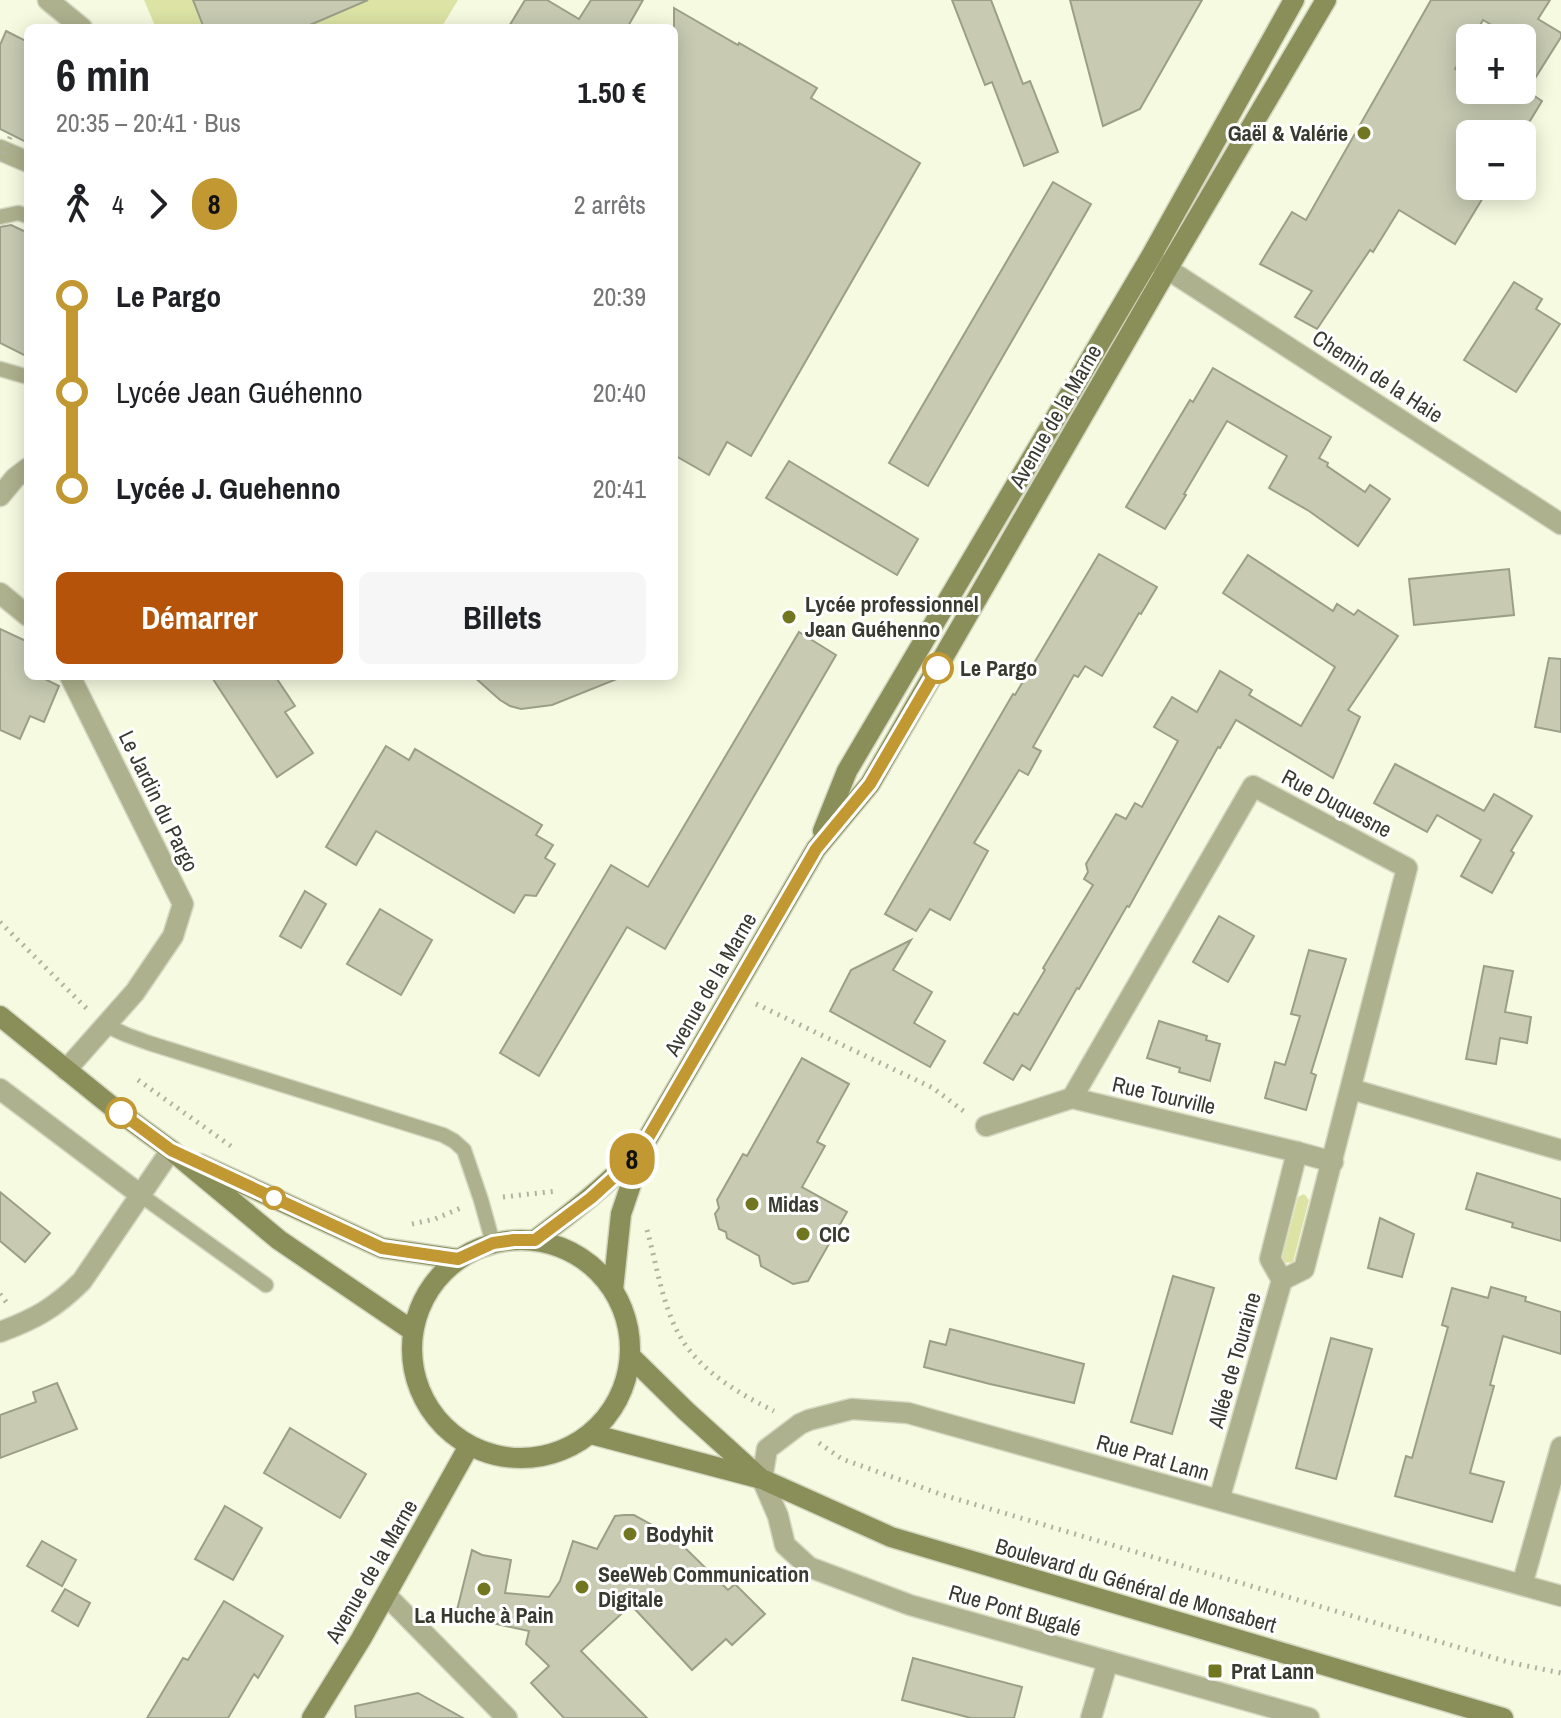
<!DOCTYPE html>
<html lang="fr">
<head>
<meta charset="utf-8">
<style>
	:root { --surface:#fff; --page:#f6f6f6; --text:#202124; --muted:#757577; --accent:#b45309 }
	body { margin:0; font-family:"Archivo Narrow",sans-serif; background:var(--page); color:var(--text); height:100vh; display:flex; flex-direction:column; font-size:30px; white-space:nowrap }
	* { box-sizing:border-box; margin:0 }
	p { font-size:26px; color:var(--muted) }
	.icon { flex:none; width:44px; height:44px; fill:none; stroke:currentColor; stroke-width:2; stroke-linecap:round; stroke-linejoin:round }
	.map { position:relative; flex:1; overflow:hidden }
	.drawer { position:absolute; left:24px; top:24px; width:654px; height:656px; display:flex; flex-direction:column; background:var(--surface); border-radius:12px; box-shadow:0 4px 20px #0003 }
	.drawer>* { flex:none }
	.badge { padding:0 16px; border-radius:26px; font-size:28px; line-height:52px }
	.buttons { position:absolute; left:1456px; top:24px; display:grid; gap:16px }
	.buttons a { display:grid; place-items:center; width:80px; height:80px; border-radius:12px; background:var(--surface); box-shadow:0 4px 20px #0003; font-size:40px }
	.map>.badge { position:absolute; translate:-50% -50%; box-shadow:0 0 0 4px #fff }
	.legs { display:flex; align-items:center; gap:12px; height:88px; padding:0 32px; font-size:26px }
	.legs p { margin-inline-start:auto }
	.overview { display:flex; align-items:center; justify-content:space-between; height:136px; padding:0 32px }
	h1 { font-size:44px; font-weight:800; line-height:60px }
	.action { display:flex; gap:16px; margin-top:auto; padding:16px 32px }
	.action a { flex:1; height:92px; border-radius:12px; background:var(--accent); color:#fff; font-size:32px; font-weight:800; line-height:92px; text-align:center }
	.action a+a { background:var(--page); color:var(--text) }
	ul { padding:0 32px; list-style:none }
	li { display:flex; align-items:center; gap:28px; height:96px; font-size:30px }
	li i { display:grid; place-items:center; width:12px; height:100%; margin:0 10px; background:currentColor }
	li i::after { content:''; width:20px; height:20px; margin:-10px; border:6px solid; border-radius:50%; background:var(--surface) }
	li p { margin-inline-start:auto }
	li:first-child i { background:linear-gradient(#0000 50%,currentColor 0) }
	li:last-child i { background:linear-gradient(currentColor 50%,#0000 0) }
	.map>svg:first-child { display:block }
	.green { fill:#dce3a5 }
	.building { fill:#c8cbb2; stroke:#9c9f88; stroke-width:2; fill-rule:evenodd }
	.lines { fill:none; stroke-linecap:round; stroke-linejoin:round }
	.service-casing { stroke:#d4d7c0; stroke-width:17 }
	.minor-casing { stroke:#d4d7c0; stroke-width:23 }
	.secondary-casing { stroke:#d4d7c0; stroke-width:23 }
	.path { stroke:#b0b39f; stroke-width:5; stroke-dasharray:2 6; stroke-linecap:butt }
	.service { stroke:#adb18d; stroke-width:14 }
	.minor { stroke:#adb18d; stroke-width:20 }
	.secondary { stroke:#8a8f59; stroke-width:20 }
	.path-bridge { stroke:#b0b39f; stroke-width:5; stroke-dasharray:2 6; stroke-linecap:butt }
	.line-1-casing { stroke:#fff; stroke-width:18 }
	.line-1 { stroke:#c19831; stroke-width:12 }
	.poi-dot { fill:#717720; stroke:#fff; stroke-width:3 }
	.stop-1-dot { fill:#fff; stroke:#c19831; stroke-width:4 }
	.labels { text-anchor:middle; stroke-width:6; stroke-linejoin:round; paint-order:stroke }
	.poi-label { font-size:22px; font-weight:bold; fill:#38392f; stroke:#fff; text-anchor:start }
	.street-label { font-size:22px; fill:#38392f; stroke:#fff }
	.stop-label { font-size:22px; font-weight:bold; fill:#38392f; stroke:#fff; text-anchor:start }
</style>
</head>
<body>
<div class="map">
<svg width="1561" height="1718" viewBox="0 0 1561 1718">
	<rect width="100%" height="100%" fill="#f6fae0"/>
	<g class="green">
		<path d="M144 0H458L441 28H156Z"/>
		<path d="M1304 1194 1309 1200 1293 1262 1286 1263 1282 1258 1298 1197Z"/>
	</g>
	<g class="building">
		<path d="M193 0H368L303 28H204Z"/>
		<path d="M525 0H547L579 19 591 0H643L627 28H508Z"/>
		<path d="M952 0H991L1023 84 1030 81 1058 152 1024 166 992 82 985 85Z"/>
		<path d="M1070 0H1202L1140 109 1103 126Z"/>
		<path d="M1431 0H1550L1538 19 1561 33V37L1527 91 1542 101 1522 134H1470V186H1490L1455 244 1399 210 1373 252 1370 250 1317 329 1295 317 1312 291 1260 264 1292 212 1306 220ZM1483 20 1514 38H1522V90H1470V79L1455 69 1470 43V38H1473Z"/>
		<path d="M674 8 738 45 739 43 817 88 811 98 920 163 751 456 727 442 709 475 674 455Z"/>
		<path d="M6 31 28 42V143L0 129V45Z"/>
		<path d="M1053 182 1091 204 928 486 889 463Z"/>
		<path d="M11 225 28 233V357L0 343V227Z"/>
		<path d="M1514 282 1542 299 1536 309 1560 324 1516 392 1464 360Z"/>
		<path d="M1213 368 1331 437 1319 458 1328 463 1327 466 1365 492 1370 485 1390 499 1358 546 1309 511 1269 488 1287 456 1227 421 1184 494 1186 495 1165 529 1126 507 1190 400 1193 402Z"/>
		<path d="M789 461 918 539 897 575 766 498Z"/>
		<path d="M1099 554 1157 587 1141 614 1139 613 1102 676 1085 666 1078 677 1074 675 1033 747 1041 751 1028 775 1019 770 974 843 988 851 950 920 930 909 916 931 885 914 1013 694 1015 695Z"/>
		<path d="M1248 555 1333 611 1337 604 1354 615 1358 610 1398 636 1348 710 1360 717 1333 778 1236 720 1220 748 1218 747 1129 907 1127 906 1079 989 1077 988 1030 1070 1022 1065 1013 1080 984 1063 1014 1013 1018 1015 1045 970 1043 968 1093 885 1084 879 1088 872 1086 864 1116 814 1126 819 1135 803 1142 807 1178 741 1154 727 1172 697 1197 712 1220 671 1252 690 1249 695 1301 726 1335 667 1223 593Z"/>
		<path d="M1509 569 1514 615 1414 625 1409 579Z"/>
		<path d="M0 629 28 642V676H39L59 686 44 722 30 716 20 739 0 730Z"/>
		<path d="M799 632 836 655 665 949 627 927 539 1076 500 1053 611 865 648 887Z"/>
		<path d="M1549 658 1561 659V732L1535 727Z"/>
		<path d="M211 676H275L295 706 285 712 313 753 277 777Z"/>
		<path d="M473 676H621L622 677 552 705 521 709 510 706 500 700Z"/>
		<path d="M386 746 409 760 415 749 542 825 536 835 553 845 545 858 555 864 536 896 525 895 514 913 376 831 356 865 326 847Z"/>
		<path d="M1395 764 1484 811 1494 794 1532 816 1511 851 1514 853 1492 893 1461 876 1481 840 1437 815 1427 832 1374 803Z"/>
		<path d="M305 891 326 904 301 948 280 936Z"/>
		<path d="M380 909 432 940 401 995 347 964Z"/>
		<path d="M1219 916 1254 936 1228 982 1193 962Z"/>
		<path d="M911 940 893 970 932 992 914 1023 945 1041 930 1067 830 1011 851 970Z"/>
		<path d="M1309 950 1346 959 1311 1073 1316 1075 1306 1110 1265 1098 1275 1062 1285 1065 1300 1016 1291 1014Z"/>
		<path d="M1484 966 1513 971 1505 1012 1531 1017 1527 1043 1500 1038 1496 1064 1466 1059Z"/>
		<path d="M1159 1021 1207 1036 1206 1040 1220 1044 1210 1081 1179 1072 1180 1068 1147 1058Z"/>
		<path d="M802 1058 849 1084 817 1142 825 1146 802 1187 847 1212 808 1281 793 1284 761 1266 759 1256 727 1238 726 1232 719 1229 715 1214 719 1208 717 1200 743 1154 747 1156Z"/>
		<path d="M1477 1173 1561 1199V1241L1512 1227 1513 1223 1466 1209Z"/>
		<path d="M0 1192 50 1233 25 1262 0 1241Z"/>
		<path d="M1380 1218 1414 1234 1402 1277 1368 1268Z"/>
		<path d="M1173 1276 1214 1288 1172 1434 1131 1422Z"/>
		<path d="M1491 1287 1526 1297 1525 1301 1561 1312V1354L1503 1336 1490 1385 1494 1386 1470 1473 1504 1482 1492 1522 1395 1496 1406 1456 1412 1458 1448 1327 1442 1325 1452 1288 1488 1298Z"/>
		<path d="M950 1329 1084 1364 1074 1403 990 1384 924 1367 930 1341 946 1345Z"/>
		<path d="M1331 1338 1372 1349 1336 1479 1296 1468Z"/>
		<path d="M57 1383 77 1429 0 1458V1415L36 1402 33 1392Z"/>
		<path d="M290 1428 366 1474 340 1518 264 1473Z"/>
		<path d="M225 1506 262 1528 233 1580 195 1559Z"/>
		<path d="M624 1515H634L674 1537 728 1590 735 1584 765 1614 732 1645 726 1639 692 1670 631 1605 581 1651 647 1718H564L531 1683 549 1666 526 1644 529 1631 483 1621 482 1624 455 1618 472 1550 482 1555 511 1560 505 1593 549 1597 560 1581 573 1541 597 1549 615 1516Z"/>
		<path d="M42 1541 76 1560 62 1586 27 1566Z"/>
		<path d="M65 1589 90 1603 78 1626 52 1611Z"/>
		<path d="M224 1601 283 1636 258 1678 254 1674 228 1718H147L183 1658 188 1660Z"/>
		<path d="M913 1658 1022 1687 1014 1718H971L902 1700Z"/>
		<path d="M418 1693 463 1718H356L355 1706Z"/>
	</g>
	<g class="lines">
		<defs>
			<g id="service">
				<path d="M0 217 18 213 28 216"/>
				<path d="M0 369 28 377"/>
				<path d="M107 1026 127 1035 149 1043 443 1135 454 1141 464 1150 481 1200 493 1243"/>
				<path d="M142 1196 266 1285"/>
			</g>
			<g id="minor">
				<path d="M48 0 82 28"/>
				<path d="M0 150 28 162"/>
				<path d="M1155 261 1561 524"/>
				<path d="M0 496 15 478 28 468"/>
				<path d="M0 593 28 616"/>
				<path d="M66 1070 135 992 173 936 183 904 70 676"/>
				<path d="M0 1089 142 1196"/>
				<path d="M1351 1089 1561 1150"/>
				<path d="M1072 1098 1253 786 1407 868 1304 1269 1282 1280"/>
				<path d="M986 1126 1072 1098 1297 1152 1333 1162"/>
				<path d="M0 1332C35 1319 55 1308 82 1281L171 1150"/>
				<path d="M1219 1500 1282 1280 1270 1259 1297 1152"/>
				<path d="M1522 1585 1561 1447"/>
				<path d="M386 1595 507 1718"/>
				<path d="M1091 1718 1108 1661"/>
				<path d="M1309 1718 910 1605 809 1567 785 1545 778 1516 762 1479 767 1449 800 1424 809 1420 852 1409 908 1413 1561 1596"/>
			</g>
			<g id="secondary">
				<path d="M823 831 847 771 1150 258 1294 0"/>
				<path d="M0 1016 115 1109 171 1150 279 1240 413 1331"/>
				<path d="M200 1164 382 1248 458 1259"/>
				<circle cx="521" cy="1349" r="109"/>
				<path d="M535 1240C571 1213 607 1186 637 1152"/>
				<path d="M613 1290 621 1214 645 1143 816 849 870 784 1168 268 1326 0"/>
				<path d="M630 1356 686 1411 759 1477"/>
				<path d="M591 1434 762 1479 891 1537 1503 1718"/>
				<path d="M312 1718 361 1639 469 1446"/>
			</g>
		</defs>
		<use href="#service" class="service-casing"/>
		<use href="#minor" class="minor-casing"/>
		<use href="#secondary" class="secondary-casing"/>
		<g class="path">
			<path d="M0 922 87 1009"/>
			<path d="M756 1004 933 1088 966 1113"/>
			<path d="M138 1080 235 1149"/>
			<path d="M503 1197 557 1191"/>
			<path d="M412 1224 435 1219 463 1207"/>
			<path d="M647 1230C657 1265 662 1306 681 1338 701 1372 740 1394 774 1411"/>
			<path d="M0 1294 7 1303"/>
			<path d="M819 1443 842 1459 943 1495 1508 1662 1561 1673"/>
		</g>
		<use href="#service" class="service"/>
		<use href="#minor" class="minor"/>
		<use href="#secondary" class="secondary"/>
		<path class="path-bridge" d="M0 161 11 135"/>
	</g>
	<g class="lines">
		<defs>
			<path id="line-1" d="M121 1113 171 1150 382 1248 458 1259 493 1243 514 1240H535L591 1198 622 1170 645 1143 816 849 870 784 938 668"/>
		</defs>
		<use href="#line-1" class="line-1-casing"/>
		<use href="#line-1" class="line-1"/>
	</g>
	<g class="poi-dot">
		<circle cx="1364" cy="133" r="8"/>
		<circle cx="789" cy="617" r="8"/>
		<circle cx="752" cy="1204" r="8"/>
		<circle cx="803" cy="1234" r="8"/>
		<circle cx="630" cy="1534" r="8"/>
		<circle cx="582" cy="1587" r="8"/>
		<circle cx="484" cy="1589" r="8"/>
		<rect x="1207" y="1663" width="16" height="16" rx="4"/>
	</g>
	<g class="stop-1-dot">
		<circle cx="938" cy="668" r="14"/>
		<circle cx="121" cy="1113" r="14"/>
		<circle cx="274" cy="1198" r="10"/>
	</g>
	<g class="labels">
		<g class="poi-label">
			<text x="1348" y="141" text-anchor="end">Gaël &amp; Valérie</text>
			<text x="805" y="612">Lycée professionnel<tspan x="805" dy="25">Jean Guéhenno</tspan></text>
			<text x="768" y="1212">Midas</text>
			<text x="819" y="1242">CIC</text>
			<text x="646" y="1542">Bodyhit</text>
			<text x="598" y="1582">SeeWeb Communication<tspan x="598" dy="25">Digitale</tspan></text>
			<text x="484" y="1623" text-anchor="middle">La Huche à Pain</text>
			<text x="1231" y="1679">Prat Lann</text>
		</g>
		<g class="street-label">
			<text transform="translate(1378 376) rotate(33)" y="8">Chemin de la Haie</text>
			<text transform="translate(1055 416) rotate(-60)" y="8">Avenue de la Marne</text>
			<text transform="translate(159 801) rotate(64)" y="8">Le Jardin du Pargo</text>
			<text transform="translate(1337 803) rotate(28)" y="8">Rue Duquesne</text>
			<text transform="translate(710 984) rotate(-60)" y="8">Avenue de la Marne</text>
			<text transform="translate(1164 1095) rotate(13)" y="8">Rue Tourville</text>
			<text transform="translate(1234 1360) rotate(-74)" y="8">Allée de Touraine</text>
			<text transform="translate(1153 1457) rotate(16)" y="8">Rue Prat Lann</text>
			<text transform="translate(371 1571) rotate(-60)" y="8">Avenue de la Marne</text>
			<text transform="translate(1136 1585) rotate(16)" y="8">Boulevard du Général de Monsabert</text>
			<text transform="translate(1015 1610) rotate(16)" y="8">Rue Pont Bugalé</text>
		</g>
		<g class="stop-label">
			<text x="960" y="676">Le Pargo</text>
		</g>
	</g>
</svg>
<div class="buttons">
<a>+</a>
<a>−</a>
</div>
<b class="badge" style="left:632px;top:1159px;background:#c19831;color:#111">8</b>
<section class="drawer">
<div class="overview"><div><h1>6 min</h1><p>20:35 – 20:41 · Bus</p></div><b>1.50 €</b></div>
<div class="legs"><svg class="icon" aria-label="walk" viewBox="0 0 24 24"><circle cx="13" cy="4" r="2"/><path d="M13 8l-2 6 4 7M11 14l-3 7M7 12l3-4h3l4 4"/></svg>4<svg class="icon" aria-label="forward" viewBox="0 0 24 24"><path d="M9 5l7 7-7 7"/></svg><b class="badge" style="background:#c19831;color:#111">8</b><p>2 arrêts</p></div>
<ul>
<li><i style="color:#c19831"></i><b>Le Pargo</b><p>20:39</p></li>
<li><i style="color:#c19831"></i><span>Lycée Jean Guéhenno</span><p>20:40</p></li>
<li><i style="color:#c19831"></i><b>Lycée J. Guehenno</b><p>20:41</p></li>
</ul>
<div class="action"><a>Démarrer</a><a>Billets</a></div>
</section>
</div>
</body>
</html>
